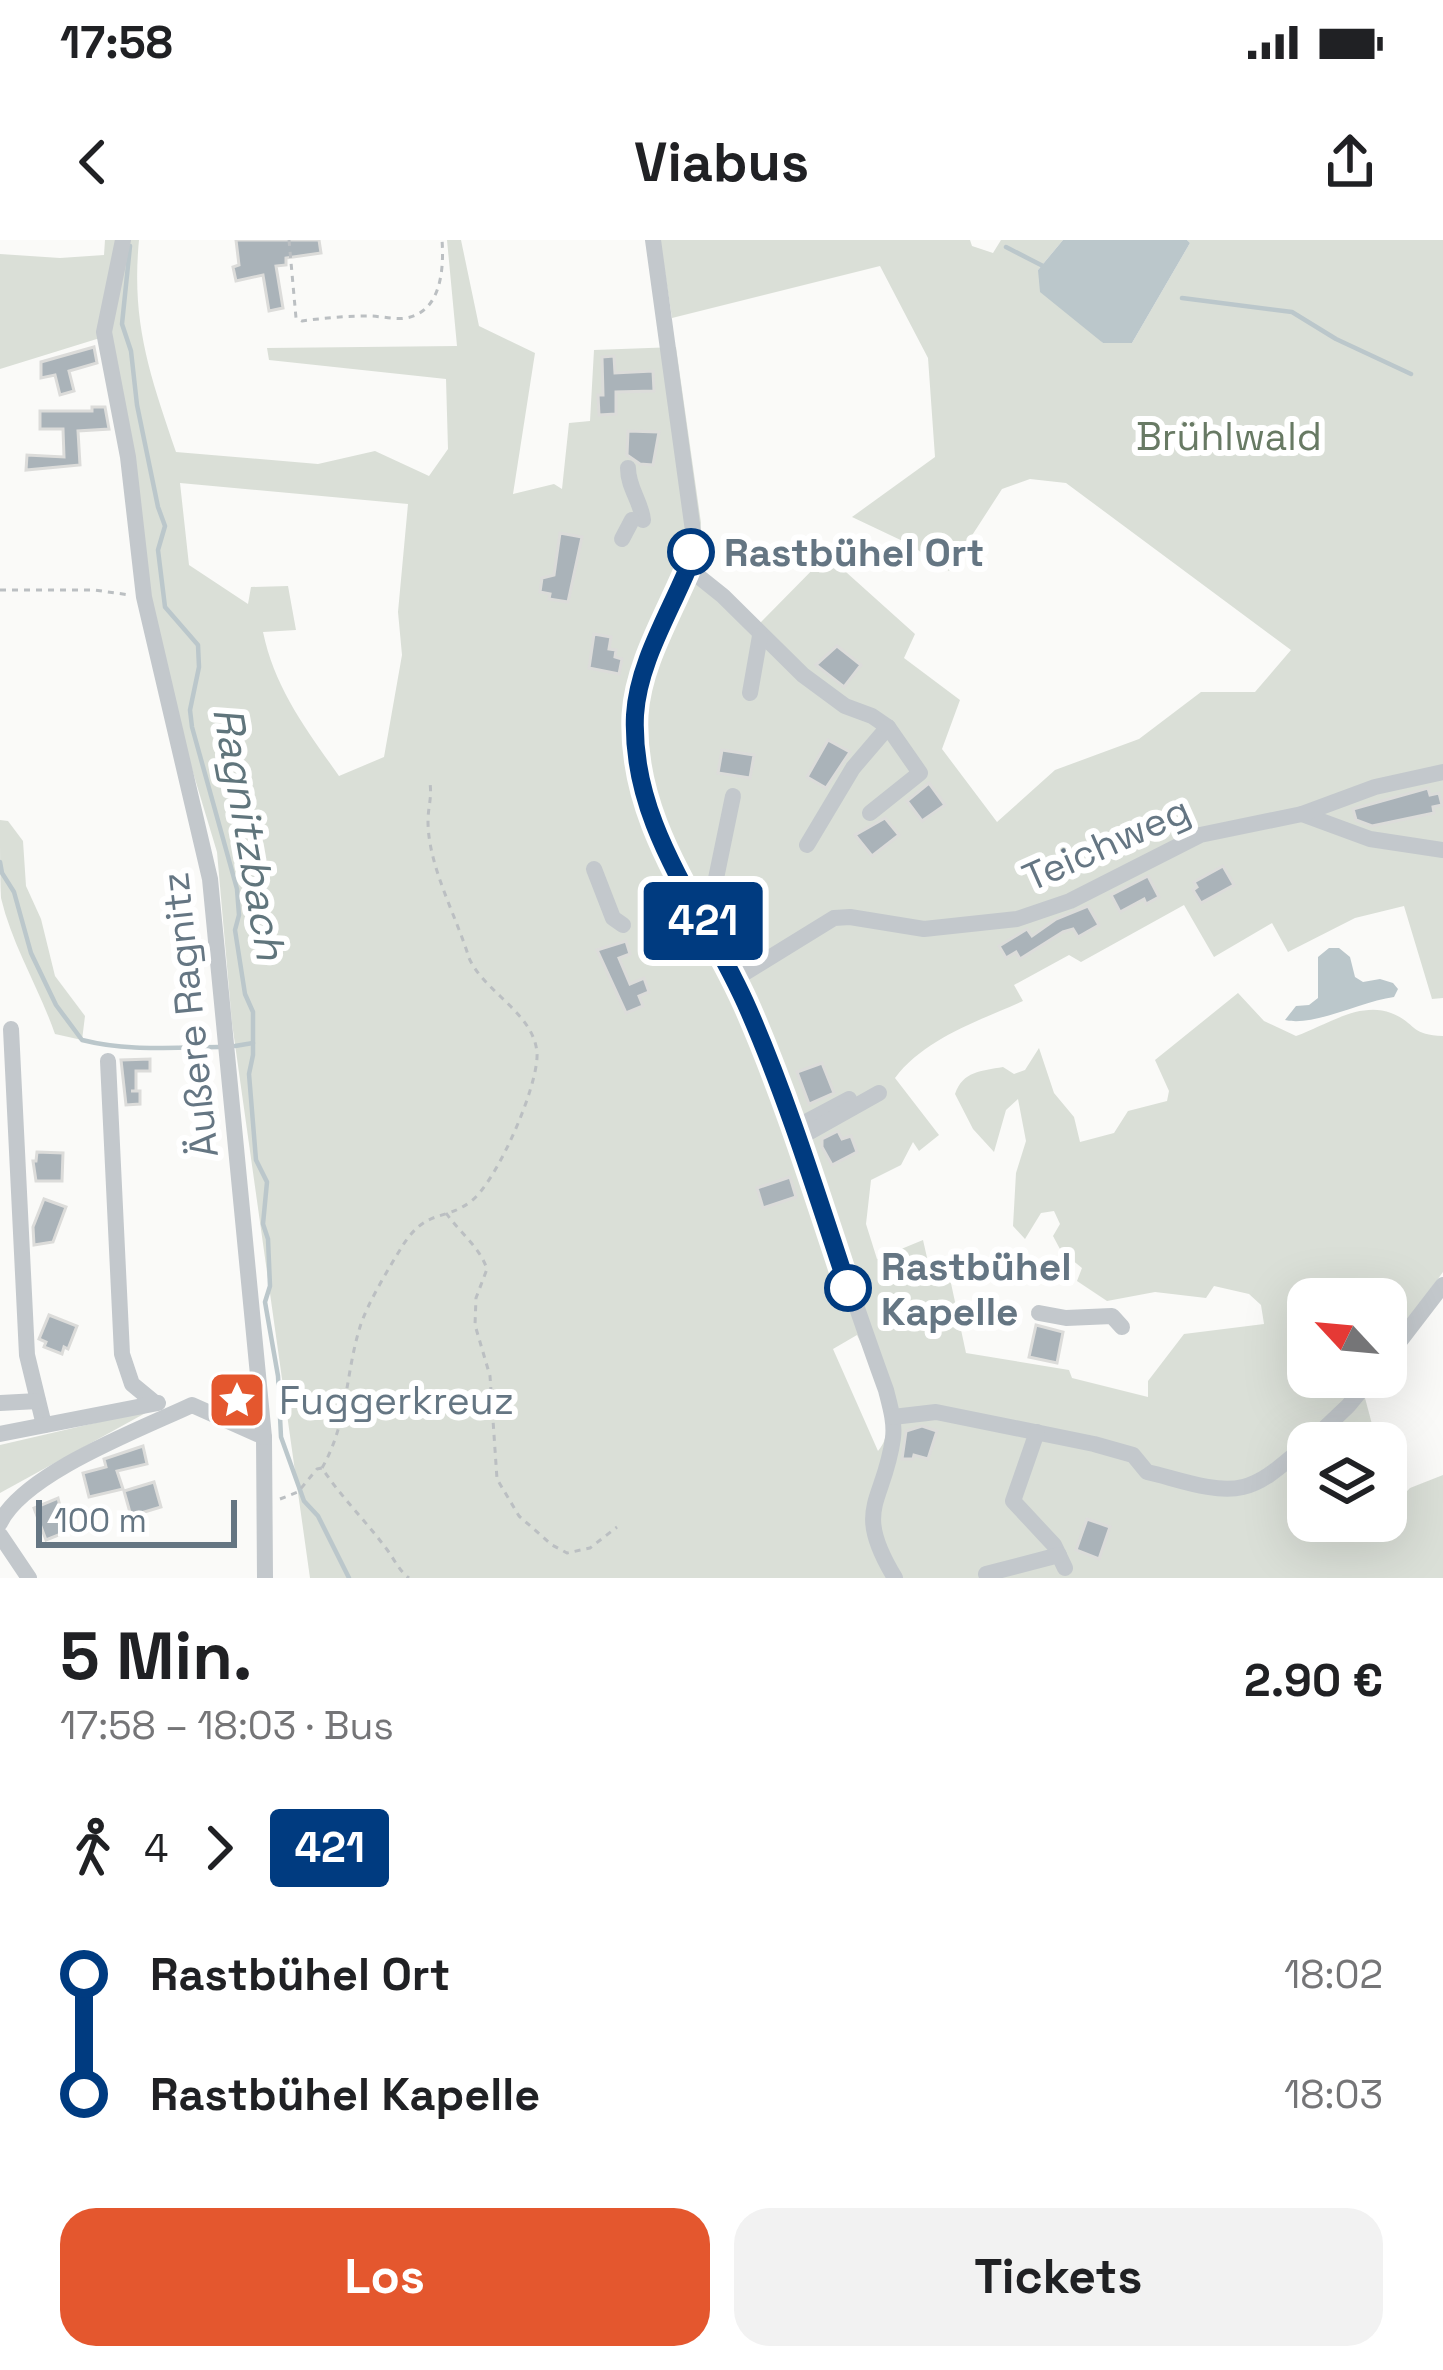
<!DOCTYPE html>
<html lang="de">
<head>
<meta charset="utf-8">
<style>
	:root { --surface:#fff; --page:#f2f2f2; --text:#202124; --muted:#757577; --accent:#e4572e }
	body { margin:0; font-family:"Space Grotesk",sans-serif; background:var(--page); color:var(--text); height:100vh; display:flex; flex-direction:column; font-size:45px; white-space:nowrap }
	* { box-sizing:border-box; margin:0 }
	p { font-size:39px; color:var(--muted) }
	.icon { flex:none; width:66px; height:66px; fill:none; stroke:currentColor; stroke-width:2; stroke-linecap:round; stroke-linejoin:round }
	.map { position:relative; height:1338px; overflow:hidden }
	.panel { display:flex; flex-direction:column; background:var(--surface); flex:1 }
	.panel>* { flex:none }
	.badge { padding:0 24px; border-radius:9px; font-size:42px; line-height:78px }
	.needle { width:78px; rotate:296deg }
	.buttons { position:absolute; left:1287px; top:1038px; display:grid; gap:24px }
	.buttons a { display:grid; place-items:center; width:120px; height:120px; border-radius:24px; background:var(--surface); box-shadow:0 12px 48px #0002; font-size:60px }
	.scale { position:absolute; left:36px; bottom:30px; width:201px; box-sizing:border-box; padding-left:12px; border:6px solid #657683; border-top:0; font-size:33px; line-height:42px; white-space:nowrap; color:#657683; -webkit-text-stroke:9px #fff; paint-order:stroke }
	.map>.badge { position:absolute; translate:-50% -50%; box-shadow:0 0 0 6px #fff }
	.legs { display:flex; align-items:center; gap:18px; height:132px; padding:0 60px; font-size:39px }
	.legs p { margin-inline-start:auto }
	.headline { display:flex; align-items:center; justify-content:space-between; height:204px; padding:0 60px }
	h1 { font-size:66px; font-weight:800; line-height:90px }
	.button { display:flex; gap:24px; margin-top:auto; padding:24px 60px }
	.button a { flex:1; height:138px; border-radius:36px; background:var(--accent); color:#fff; font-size:48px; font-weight:800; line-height:138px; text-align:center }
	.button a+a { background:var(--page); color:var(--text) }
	ul { padding:0 60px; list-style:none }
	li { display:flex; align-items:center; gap:42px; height:120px; font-size:45px }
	li i { display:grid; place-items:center; width:18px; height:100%; margin:0 15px; background:currentColor }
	li i::after { content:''; width:30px; height:30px; margin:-15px; border:9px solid; border-radius:50%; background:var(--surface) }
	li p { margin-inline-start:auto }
	li:first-child i { background:linear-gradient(#0000 50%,currentColor 0) }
	li:last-child i { background:linear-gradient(currentColor 50%,#0000 0) }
	.status { display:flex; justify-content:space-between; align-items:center; height:84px; padding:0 60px; background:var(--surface); direction:ltr }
	.status svg { height:33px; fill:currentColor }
	header { display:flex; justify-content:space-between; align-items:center; height:156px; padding:0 60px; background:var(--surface); font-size:54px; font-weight:800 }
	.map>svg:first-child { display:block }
	.green { fill:#dadfd7; fill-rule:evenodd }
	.water { fill:#bbc7cb }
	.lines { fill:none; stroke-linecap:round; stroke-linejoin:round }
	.stream { stroke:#bbc7cb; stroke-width:4.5 }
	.building { fill:#aab3b9; stroke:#dcdcda; stroke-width:3 }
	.path { stroke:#bbbfc2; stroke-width:3; stroke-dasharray:6 6; stroke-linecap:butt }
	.minor { stroke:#c3c8cc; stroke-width:16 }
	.line-1-casing { stroke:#fff; stroke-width:27 }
	.line-1 { stroke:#003b80; stroke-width:18 }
	.stop-1-dot { fill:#fff; stroke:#003b80; stroke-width:6 }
	.labels { text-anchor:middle; stroke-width:12; stroke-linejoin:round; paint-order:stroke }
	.park-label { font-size:39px; fill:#687a64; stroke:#fff }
	.stop-label { font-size:39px; font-weight:bold; fill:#657683; stroke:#fff; text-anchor:start }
	.street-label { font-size:39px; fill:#657683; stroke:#fff }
	.poi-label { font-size:39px; fill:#657683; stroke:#fff; text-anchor:start }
	.water-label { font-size:42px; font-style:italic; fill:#60757c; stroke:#fff }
</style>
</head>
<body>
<div class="status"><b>17:58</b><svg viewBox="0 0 49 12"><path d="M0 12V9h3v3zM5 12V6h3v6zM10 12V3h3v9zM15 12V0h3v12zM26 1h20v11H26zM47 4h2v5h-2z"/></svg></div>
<header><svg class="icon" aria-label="back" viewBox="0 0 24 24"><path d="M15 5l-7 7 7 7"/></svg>Viabus<svg class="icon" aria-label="share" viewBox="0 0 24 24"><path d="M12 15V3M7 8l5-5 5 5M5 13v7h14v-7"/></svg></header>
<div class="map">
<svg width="1443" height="1338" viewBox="0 0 1443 1338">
	<rect width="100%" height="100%" fill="#fafaf8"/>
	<g class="green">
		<path d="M105 0H139C131 83 150 135 176 212L318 224 375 211 429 236 448 209 446 139 269 120 267 108 457 106 447 0H461L479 86 535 113 513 254 554 244 562 249 569 183 590 181 594 110 676 107 701 283 696 326 760 383 827 315 915 394 904 418 960 460 942 509 997 582 1055 530 1139 499 1201 452H1255L1291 410 1066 243 1030 239 1002 249 949 331 909 304 852 277 935 217 928 118 880 26 672 78 660 0H970L972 6 993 13 1001 0H1063L1038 30 1103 103H1132L1190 3 1187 0H1443V758L1432 759 1404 666 1355 678 1288 712 1272 683 1214 717 1184 665 1081 722 1069 715 1014 745 1023 761C979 781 925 798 895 838L939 895 919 911 913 902 901 925 871 940 866 984 877 1019 923 1000 931 1035 949 1034 966 1113 1069 1130 1072 1138 1148 1157V1141L1184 1094 1264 1084 1261 1065 1249 1054 1214 1046 1206 1058 1155 1052 1107 1061 1077 1041 1082 1028 1061 1011 1053 996 1060 984 1054 971 1041 973 1025 999 1013 986 1016 933 1026 901 1018 859 1006 870 994 912 973 889 955 854C963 831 981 831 1003 827L1014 834 1025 830 1039 808 1054 853 1074 877 1080 902 1114 893 1128 871 1167 861 1169 851 1155 820 1238 753 1264 781 1296 796C1325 786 1359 761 1391 773 1417 783 1409 795 1443 796V1032L1386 1109V1059H1308V1137H1365L1361 1143 1377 1203H1308V1281H1386V1273L1410 1248 1443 1235V1338H310L232 783 217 612 135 340 121 206 100 98 0 129V14L60 18 104 15ZM180 243 408 264 398 372 402 415 384 517 339 536C306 489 275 449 263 392L296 390 288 346 251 347 248 364 189 325ZM857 1095C871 1124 903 1183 878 1211L833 1109Z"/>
		<path d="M0 580 8 581 23 601 26 646 41 679 55 736 85 776 82 800 55 794C39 748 12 705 1 658 0 634 0 605 0 580Z"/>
		<path d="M151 1170 0 1253V1205Z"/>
	</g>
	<g class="water">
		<path d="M1063 0H1187L1190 3 1132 103H1103L1040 52 1038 30Z"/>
		<path d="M1329 708H1339L1350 717 1355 737 1363 742 1380 739 1393 743 1398 749 1394 757C1362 761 1314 787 1285 780L1296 766 1309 765 1318 758V717Z"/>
	</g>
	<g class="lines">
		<g class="stream">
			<path d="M130 6 122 84 131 111 137 165 158 267 165 286 158 310 165 367 198 405 199 427 190 470 192 487 237 649 239 675 235 690 245 754 253 772V815L249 834 256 920 267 942 263 984 268 999 270 1046 265 1062 278 1136 281 1197 304 1261 318 1276 349 1338"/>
			<path d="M1006 7 1043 26"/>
			<path d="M1182 58 1292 72 1336 99 1411 134"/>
			<path d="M0 622 2 633 14 652 31 713 56 765 82 800C130 812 171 807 219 807"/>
			<path d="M235 806 253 803"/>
		</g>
	</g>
	<g class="building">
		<path d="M236 0H319L321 13 286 18V25L276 26 283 68 269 71 263 35 236 41 233 27 239 25Z"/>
		<path d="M94 107 97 123 69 131 74 151 60 155 55 135 41 138V122Z"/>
		<path d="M614 116 615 133 653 131 654 151 616 152V174L599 175 598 155H603L602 117Z"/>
		<path d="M92 167H105L109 189 78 191 80 225 26 230 27 215 64 217 63 189H40V171H92Z"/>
		<path d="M628 191 659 192 653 225 640 224 627 215Z"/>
		<path d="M560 293 582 297 568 362 549 359 550 354 540 352 542 338 554 335Z"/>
		<path d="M594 394 611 397 609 409 616 410 615 417 622 419 619 434 589 428Z"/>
		<path d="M837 406 861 425 844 447 816 425Z"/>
		<path d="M828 500 850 512 826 548 807 537Z"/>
		<path d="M722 510 754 515 750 538 718 533Z"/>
		<path d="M929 543 945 565 922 581 907 561Z"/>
		<path d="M1428 548 1430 555 1439 553 1442 565 1433 567 1434 573 1372 586 1356 580 1353 569Z"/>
		<path d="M885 578 899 595 872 616 855 595Z"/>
		<path d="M1223 626 1234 645 1201 663 1193 650 1197 647 1194 642Z"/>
		<path d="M1148 636 1159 657 1146 664 1144 659 1120 672 1111 655Z"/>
		<path d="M1088 666 1099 685 1078 697 1073 689 1063 692 1020 719 1016 712 1006 718 999 706 1027 689 1032 696 1056 679Z"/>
		<path d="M766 681 768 697 759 698 760 709 741 718 737 684Z"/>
		<path d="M626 701 630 714 619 718 630 744 644 738 649 752 639 756 643 766 626 773 597 710Z"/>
		<path d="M150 819V831H136V851H131H140V864L126 865 121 820Z"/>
		<path d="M822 823 834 853 809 864 797 832Z"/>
		<path d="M838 891 842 899 851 896 857 912 832 925 822 907V899Z"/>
		<path d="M37 912 63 913 62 941H36L33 921H36Z"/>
		<path d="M790 937 796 957 763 968 757 948Z"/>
		<path d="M44 959 66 967 53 1002 34 1005 33 987Z"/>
		<path d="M49 1075 77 1086 68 1109 64 1107 62 1114 44 1107 46 1102 39 1099Z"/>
		<path d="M1036 1085 1063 1092 1057 1123 1029 1117Z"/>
		<path d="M922 1186 937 1191 928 1219 914 1215 913 1219H902L906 1191Z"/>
		<path d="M143 1206 147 1224 117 1231 123 1249 89 1257 83 1233 106 1227 104 1219Z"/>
		<path d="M154 1242 161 1267 131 1276 124 1251Z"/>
		<path d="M58 1258 66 1292 46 1300 34 1268Z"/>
		<path d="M1087 1279 1110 1287 1099 1319 1076 1310Z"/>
	</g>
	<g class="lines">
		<g class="path">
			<path d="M289 0 296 78 302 81C324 78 346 76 369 76 381 76 395 80 406 78 442 72 444 27 442 0"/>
			<path d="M0 350H94L130 355"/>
			<path d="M446 973C460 993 479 1006 487 1029L476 1058 475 1085 490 1136 497 1239 519 1276 552 1305 567 1313 590 1308 617 1287"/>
			<path d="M322 1228C348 1183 345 1135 360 1087 367 1064 390 1026 403 1005 427 968 443 982 470 962 496 944 539 845 537 813 534 773 484 752 469 718 456 675 428 626 428 581 428 567 432 558 430 543"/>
			<path d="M280 1259 298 1252 317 1229 322 1228C341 1257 365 1280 385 1307 394 1318 398 1330 409 1338"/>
		</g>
		<g class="minor">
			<path d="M123 0 104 92 128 217 144 357 210 639 264 1197 265 1338"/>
			<path d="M653 0 693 291C688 365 632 422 635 499 639 603 711 681 750 773 802 895 840 1025 886 1150 890 1166 895 1182 893 1198 884 1264 852 1267 895 1338"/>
			<path d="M628 228C628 248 641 261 643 280"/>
			<path d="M622 299 632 280"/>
			<path d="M688 328 723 356 803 435 845 466 872 476 888 487 853 528 807 605"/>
			<path d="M750 453 760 396"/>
			<path d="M870 573 920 533 888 487"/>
			<path d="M1302 574 1370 599 1443 610"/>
			<path d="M594 629 613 678 623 685"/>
			<path d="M712 696 713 653 733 556"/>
			<path d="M735 739 834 678 850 677 924 689 1017 679 1070 661 1200 595 1302 574 1375 547 1443 532"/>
			<path d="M11 789 27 1115 44 1185"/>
			<path d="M108 821 122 1114 132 1144 155 1163"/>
			<path d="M800 885 849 859"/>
			<path d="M797 899 879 853"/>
			<path d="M1039 1073 1066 1078 1112 1076 1122 1087"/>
			<path d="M1386 1119 1443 1045"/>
			<path d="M0 1163 38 1161"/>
			<path d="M893 1177 936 1172 1094 1204 1133 1215 1147 1232C1175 1238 1214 1254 1243 1247 1267 1242 1289 1218 1308 1204"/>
			<path d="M1037 1192 1013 1261 1054 1305 1065 1328"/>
			<path d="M0 1194 158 1163"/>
			<path d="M1309 1203 1348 1166 1372 1137"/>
			<path d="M0 1283C24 1233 141 1189 192 1165L264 1197"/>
			<path d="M0 1295 29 1338"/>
			<path d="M986 1334 1059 1315"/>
		</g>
	</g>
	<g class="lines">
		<defs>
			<path id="line-1" d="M691 312 688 328C669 374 638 424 635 475 630 589 707 672 749 771 788 861 817 955 848 1048"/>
		</defs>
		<use href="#line-1" class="line-1-casing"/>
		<use href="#line-1" class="line-1"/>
	</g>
	<defs>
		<symbol id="sight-square" viewBox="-11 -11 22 22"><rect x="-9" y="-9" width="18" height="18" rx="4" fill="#e4572e" stroke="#fff"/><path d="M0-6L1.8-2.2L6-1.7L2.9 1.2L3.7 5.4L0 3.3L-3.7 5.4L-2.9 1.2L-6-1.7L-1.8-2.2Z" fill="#fff"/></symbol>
	</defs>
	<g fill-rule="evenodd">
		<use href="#sight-square" x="204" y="1127" width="66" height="66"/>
	</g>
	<g class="stop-1-dot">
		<circle cx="691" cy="312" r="21"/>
		<circle cx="848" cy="1048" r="21"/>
	</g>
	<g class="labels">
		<g class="park-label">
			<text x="1229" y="210">Brühlwald</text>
		</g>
		<g class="stop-label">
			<text x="724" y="326">Rastbühel Ort</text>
			<text x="881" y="1040">Rastbühel<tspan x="881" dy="45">Kapelle</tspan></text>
		</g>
		<g class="street-label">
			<text transform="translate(1106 603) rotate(-24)" y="14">Teichweg</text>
			<text transform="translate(189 775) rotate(-96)" y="14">Äußere Ragnitz</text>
		</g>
		<g class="poi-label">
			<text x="279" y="1174">Fuggerkreuz</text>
		</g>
		<g class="water-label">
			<text transform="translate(250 593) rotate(80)" y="15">Ragnitzbach</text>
		</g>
	</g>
</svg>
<div class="buttons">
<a><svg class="needle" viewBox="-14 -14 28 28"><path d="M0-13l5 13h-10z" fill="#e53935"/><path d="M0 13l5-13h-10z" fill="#757577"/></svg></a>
<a><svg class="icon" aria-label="layers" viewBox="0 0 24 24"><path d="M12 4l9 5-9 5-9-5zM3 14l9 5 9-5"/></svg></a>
</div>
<div class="scale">100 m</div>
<b class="badge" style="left:703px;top:681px;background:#003b80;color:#fff">421</b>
</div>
<section class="panel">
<div class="headline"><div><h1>5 Min.</h1><p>17:58 – 18:03 · Bus</p></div><b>2.90 €</b></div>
<div class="legs"><svg class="icon" aria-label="walk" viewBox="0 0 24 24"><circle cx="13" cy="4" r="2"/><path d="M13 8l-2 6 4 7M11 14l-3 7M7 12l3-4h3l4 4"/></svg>4<svg class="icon" aria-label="forward" viewBox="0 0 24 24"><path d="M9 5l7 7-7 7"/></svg><b class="badge" style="background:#003b80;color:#fff">421</b></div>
<ul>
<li><i style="color:#003b80"></i><b>Rastbühel Ort</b><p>18:02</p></li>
<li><i style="color:#003b80"></i><b>Rastbühel Kapelle</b><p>18:03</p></li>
</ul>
<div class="button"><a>Los</a><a>Tickets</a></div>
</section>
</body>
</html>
